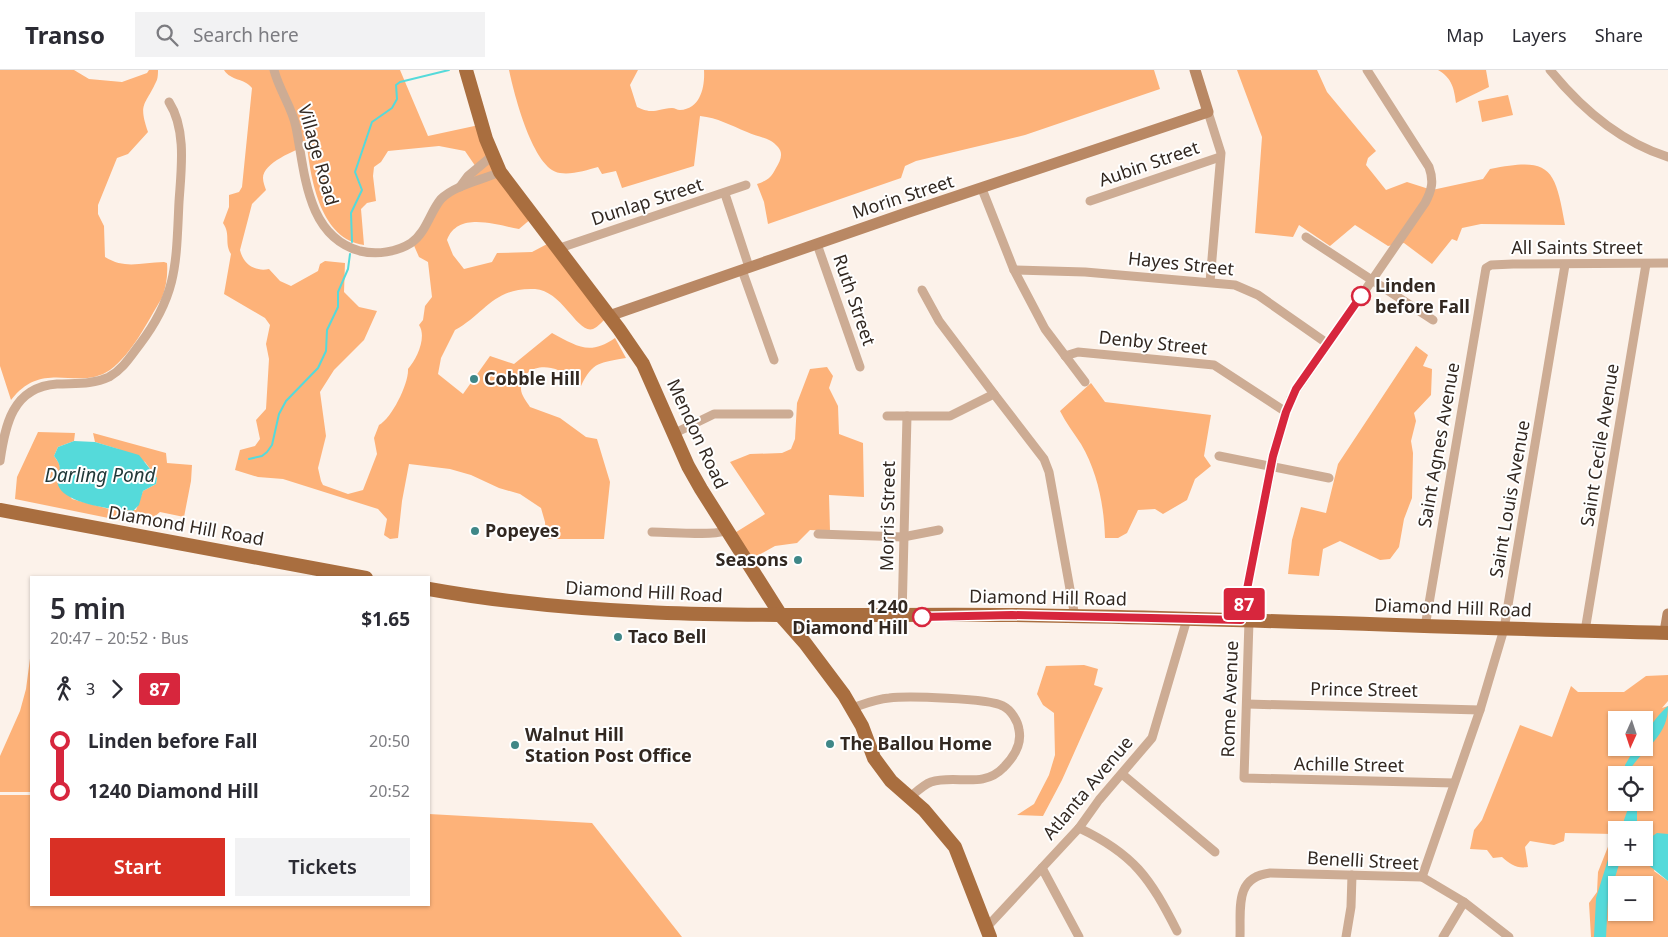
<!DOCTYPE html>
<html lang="en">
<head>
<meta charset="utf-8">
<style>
	:root { --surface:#fff; --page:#f2f2f3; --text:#2b2b33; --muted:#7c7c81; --line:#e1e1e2; --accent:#d93025 }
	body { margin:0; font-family:"Noto Sans",sans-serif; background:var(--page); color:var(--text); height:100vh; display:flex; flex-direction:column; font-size:19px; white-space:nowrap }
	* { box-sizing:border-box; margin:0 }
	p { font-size:16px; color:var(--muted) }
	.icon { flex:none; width:28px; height:28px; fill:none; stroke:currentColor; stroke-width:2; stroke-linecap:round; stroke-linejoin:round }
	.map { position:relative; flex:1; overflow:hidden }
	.panel { position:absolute; left:30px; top:506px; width:400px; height:330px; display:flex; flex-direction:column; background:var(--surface); border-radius:0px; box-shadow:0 1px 4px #0004 }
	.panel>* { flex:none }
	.badge { padding:0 10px; border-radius:4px; font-size:18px; line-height:32px }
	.needle { width:32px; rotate:183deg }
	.buttons { position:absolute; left:1608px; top:641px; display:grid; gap:10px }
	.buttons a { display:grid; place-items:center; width:45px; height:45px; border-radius:0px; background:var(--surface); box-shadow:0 1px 4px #0004; font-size:25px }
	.map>.badge { position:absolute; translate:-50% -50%; box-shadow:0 0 0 2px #fff }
	.legs { display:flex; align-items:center; gap:8px; height:55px; padding:0 20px; font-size:16px }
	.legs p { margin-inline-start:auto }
	.overview { display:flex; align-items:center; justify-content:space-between; height:85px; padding:0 20px }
	h1 { font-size:28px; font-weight:600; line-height:38px }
	.primary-button { display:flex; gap:10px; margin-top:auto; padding:10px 20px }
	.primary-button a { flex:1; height:58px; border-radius:0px; background:var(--accent); color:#fff; font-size:20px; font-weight:600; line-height:58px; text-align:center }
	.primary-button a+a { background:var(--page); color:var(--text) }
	ul { padding:0 20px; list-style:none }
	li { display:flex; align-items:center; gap:18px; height:50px; font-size:19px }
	li i { display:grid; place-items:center; width:8px; height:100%; margin:0 6px; background:currentColor }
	li i::after { content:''; width:12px; height:12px; margin:-6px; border:4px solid; border-radius:50%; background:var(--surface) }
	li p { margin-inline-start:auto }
	li:first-child i { background:linear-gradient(#0000 50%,currentColor 0) }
	li:last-child i { background:linear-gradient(currentColor 50%,#0000 0) }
	header { display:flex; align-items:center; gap:30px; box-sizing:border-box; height:70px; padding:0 25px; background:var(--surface); border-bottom:1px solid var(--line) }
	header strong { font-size:24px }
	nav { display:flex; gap:28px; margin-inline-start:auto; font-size:18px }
	.search { width:350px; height:45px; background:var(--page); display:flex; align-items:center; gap:12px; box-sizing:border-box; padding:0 18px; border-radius:0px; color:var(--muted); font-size:19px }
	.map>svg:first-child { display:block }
	.green { fill:#fdb279; fill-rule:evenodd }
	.water { fill:#55dada }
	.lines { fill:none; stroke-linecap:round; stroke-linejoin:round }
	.stream { stroke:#55dada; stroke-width:2 }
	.river { stroke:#55dada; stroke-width:12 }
	.street { stroke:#cdac94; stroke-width:9 }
	.secondary { stroke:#b98864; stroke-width:11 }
	.primary { stroke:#a96e3f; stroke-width:14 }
	.line-1-casing { stroke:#fff; stroke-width:11 }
	.line-1 { stroke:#d7263d; stroke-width:8 }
	.stop-1-dot { fill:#fff; stroke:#d7263d; stroke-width:2.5 }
	.poi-dot { fill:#3f8787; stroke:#fff; stroke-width:2 }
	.labels { text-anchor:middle; stroke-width:4; stroke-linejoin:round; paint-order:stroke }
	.street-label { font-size:18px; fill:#322821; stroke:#fff }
	.stop-label { font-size:18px; font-weight:bold; fill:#322821; stroke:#fff; text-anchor:start }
	.poi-label { font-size:18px; font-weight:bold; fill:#322821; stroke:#fff; text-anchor:start }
	.water-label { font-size:19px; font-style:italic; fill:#223939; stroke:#fff }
</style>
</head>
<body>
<header>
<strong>Transo</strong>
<div class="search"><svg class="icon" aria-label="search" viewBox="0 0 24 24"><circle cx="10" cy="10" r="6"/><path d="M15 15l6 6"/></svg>Search here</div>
<nav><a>Map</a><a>Layers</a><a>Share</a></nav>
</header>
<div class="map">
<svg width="1668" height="867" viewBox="0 0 1668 867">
	<rect width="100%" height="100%" fill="#fcf2ea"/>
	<g class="green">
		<path d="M0 0H74L89 9 122 12 147 3 149 0H158C158 3 158 9 156 12 145 36 138 33 148 62L128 84 117 88 98 135V144L104 156 105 187C126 200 142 192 164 192L167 193C168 205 166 217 162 228 147 252 133 283 110 300 78 322 43 288 11 330L0 296Z"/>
		<path d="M224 0H400L428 66 479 55 532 148 519 159C496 155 458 141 447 170L453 185 464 199 492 192 497 183 532 182 551 172 608 246C604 250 598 257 593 259 577 264 563 221 535 219 493 217 485 244 455 260L441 288 438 304 463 324 490 286 514 294 552 263C577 276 589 286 615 268L626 288C600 293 593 291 581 316 572 309 563 300 551 298 536 295 521 302 521 319 521 325 527 332 530 337L560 348 586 367 597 369 610 412 604 469H548L546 468 545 452 541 438 520 424 499 418 471 405 450 399 409 394 402 431 398 468 390 469 384 465 387 449 378 439 283 409 258 407 235 400 240 380 255 376 260 369 256 350 266 339 269 289 266 274 270 255 265 248 224 224 231 184C224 173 231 165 223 153L229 137V125L239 122 242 117 252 18C244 8 231 11 224 0ZM307 76C311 111 321 169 364 175L361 139 367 133 376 131 373 106 374 97 381 92 388 81 439 76 465 81 476 97 435 138 412 171 419 187 428 192 432 227 425 236 423 250 419 255C427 267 417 289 408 299 409 313 392 348 379 355L374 368 377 384 363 420 348 424 323 415 321 411 318 398 326 366 320 322 334 300 364 270 377 241 359 237 344 222 345 193 325 191 320 194 318 201 291 216 280 211 269 199C255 202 243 194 240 180L252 134 266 120C265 117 263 112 263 108 263 93 295 80 307 76Z"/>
		<path d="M509 0H638L630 15 637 37C654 45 656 39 672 38 675 38 677 40 680 40 701 39 705 16 704 0H1154L1160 19 1025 65 916 91 905 96 901 108 768 154 764 132 757 114C768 110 771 108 776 98 780 91 784 84 778 77 770 67 757 67 747 62 730 55 718 48 700 46L694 96 622 118 616 101 602 104 598 97C587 100 572 105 560 103 533 100 514 23 509 0Z"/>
		<path d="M1237 0H1317L1327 22 1376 81 1368 88 1366 95 1386 120 1407 112 1432 120 1483 109 1490 99C1550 87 1555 97 1565 155L1481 154 1462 158 1457 171 1452 169 1432 194 1404 173 1388 176 1355 155 1330 176 1299 155 1293 167 1255 163 1262 67Z"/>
		<path d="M1438 0H1486L1489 17 1456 33C1454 18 1452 8 1438 0Z"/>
		<path d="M1508 25 1513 45 1482 52 1478 31Z"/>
		<path d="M1416 276 1428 285 1423 296 1432 299 1431 325 1414 343 1416 351 1411 371 1413 383 1412 428 1404 449 1399 477 1390 489 1380 490 1340 471 1323 479 1319 506 1288 504 1292 470 1301 437 1326 443 1338 394Z"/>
		<path d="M827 297 833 306 829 318 838 336 839 364 863 373 864 427 829 425 830 461 810 460 797 473 775 476 748 491 733 464 765 444 730 392 750 384 782 383 791 379 795 369 797 333 810 299Z"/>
		<path d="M1091 313 1105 332 1211 345 1204 386 1211 396 1195 409 1187 430 1163 444 1155 439 1138 440 1127 463 1118 468H1105C1104 436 1098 403 1081 374 1074 363 1066 353 1060 341Z"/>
		<path d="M38 362 75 363 74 371 58 377 54 386C61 395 62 399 57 408L72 429 109 439 136 440 143 421 156 414 157 408 145 392 118 379 95 372 93 363 166 383 167 393 192 395 191 411 184 447 160 442 154 447 133 453 15 429 17 407Z"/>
		<path d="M31 581V722H0V686L20 641 26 619Z"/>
		<path d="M1084 595 1098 599 1094 615 1103 618 1062 710 1043 746 1017 745 1034 734 1049 705 1055 685 1054 643 1043 635 1037 624 1046 596Z"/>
		<path d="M1668 605V631L1662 638 1668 636V766L1654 801 1668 811V867H1591L1589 833 1597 822 1598 802 1613 764 1565 763 1564 771 1554 775 1530 771 1525 777 1528 797C1517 799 1510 794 1502 787L1493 788 1487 780 1470 779 1474 760 1482 750 1520 655 1552 667 1571 616 1578 622H1624L1646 606ZM1616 650H1644V678H1616ZM1616 705H1644V732H1616ZM1616 760H1644V788H1616ZM1616 815H1644V842H1616Z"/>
		<path d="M0 725H31V835H429V744L592 753 682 867H0Z"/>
	</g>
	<g class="water">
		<path d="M74 371 95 372 139 385 157 408 156 414 143 421 139 435 133 441C116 440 64 434 58 415 55 402 66 401 54 386L58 377Z"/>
		<path d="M1668 636C1668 666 1646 676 1630 699L1631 705H1626L1625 695 1635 678H1644C1644 661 1656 647 1668 636Z"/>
		<path d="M1630 733H1637V760H1624V750Z"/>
		<path d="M1657 763 1668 764V811L1646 793C1647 782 1646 769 1657 763Z"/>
	</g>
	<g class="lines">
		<g class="stream">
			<path d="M352 172 351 143 362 120 355 102 372 52 392 38 397 29 396 15 400 12 449 0"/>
			<path d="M249 389 262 386 267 382 272 375 279 344 286 331 318 298 326 281 327 260 338 237V222L348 199 350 184"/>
		</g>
		<path class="river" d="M1600 867 1602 829 1616 784"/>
		<g class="street">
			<path d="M274 0C279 20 292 37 296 57 305 102 306 166 360 181 377 185 397 182 411 173 426 163 430 142 441 129 455 115 482 110 500 102"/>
			<path d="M1550 0C1581 38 1620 72 1668 87"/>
			<path d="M1208 42 1221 83 1210 212"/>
			<path d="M460 117 468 106 492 86"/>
			<path d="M982 119 1014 200 1045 259 1085 312"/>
			<path d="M725 124 749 197"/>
			<path d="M1090 131 1220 87"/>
			<path d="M1306 167 1433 250"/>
			<path d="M817 174 860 297"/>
			<path d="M557 179 746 115"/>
			<path d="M742 200 774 290"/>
			<path d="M1014 200 1085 202 1235 215 1258 225 1328 274"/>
			<path d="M922 220 939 251 994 324"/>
			<path d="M1065 286 1078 282 1214 295 1286 342"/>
			<path d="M887 346H950L994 324 1044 389 1049 402 1075 547"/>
			<path d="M675 363 714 344H789"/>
			<path d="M1219 386 1329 408"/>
			<path d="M0 391C5 356 12 317 57 314 75 313 92 315 109 307 123 299 130 287 140 274 178 224 176 192 179 132 181 101 187 60 169 32"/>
			<path d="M652 462C673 462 708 466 726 461"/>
			<path d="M818 464 903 467 939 460"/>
			<path d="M902 547 907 346"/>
			<path d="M1241 550 1277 370 1291 328 1425 133C1432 120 1434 111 1429 97L1367 0"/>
			<path d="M1249 551 1244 708 1454 713"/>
			<path d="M1425 557 1486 198 1491 195 1513 194 1668 193"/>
			<path d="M1585 561 1646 194"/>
			<path d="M1247 634 1480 640"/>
			<path d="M852 638C864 634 876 629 889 628 907 626 989 628 1003 636 1011 640 1018 651 1019 660 1022 674 1013 688 1003 698 983 719 955 704 931 712 923 715 915 723 909 728"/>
			<path d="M1122 704 1215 782"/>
			<path d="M1079 758C1134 784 1150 808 1177 861"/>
			<path d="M1042 798 1079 867"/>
			<path d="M1422 807 1480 640 1504 559 1565 195"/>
			<path d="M986 858 1079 758 1099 730 1152 668 1187 549"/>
			<path d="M1240 867C1241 839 1234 807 1270 803L1422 807 1464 832 1509 867"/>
			<path d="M1346 867 1351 837 1352 805"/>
			<path d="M1443 867 1464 832"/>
		</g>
		<g class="secondary">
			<path d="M609 246 906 143 1208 42 1195 0"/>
			<path d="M1665 562 1668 544"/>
		</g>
		<g class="primary">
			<path d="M466 0 486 69 500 102 619 259 643 294 688 396 701 419 782 547 805 573 844 625 862 656 874 688 891 711 924 740 955 777 990 867"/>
			<path d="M0 440 366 508"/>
			<path d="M429 519C623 554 817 543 1013 545 1232 548 1450 558 1668 563"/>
		</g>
	</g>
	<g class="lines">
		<defs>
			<path id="line-1" d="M922 547 1012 545 1241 550 1273 386 1286 342 1296 319 1361 226"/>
		</defs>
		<use href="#line-1" class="line-1-casing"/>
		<use href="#line-1" class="line-1"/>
	</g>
	<g class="stop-1-dot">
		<circle cx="1361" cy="226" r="9"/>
		<circle cx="922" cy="547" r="9"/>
	</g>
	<g class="poi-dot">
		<circle cx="474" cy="309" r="5"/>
		<circle cx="475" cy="461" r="5"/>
		<circle cx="798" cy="490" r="5"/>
		<circle cx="618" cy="567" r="5"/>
		<circle cx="830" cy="674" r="5"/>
		<circle cx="515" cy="675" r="5"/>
	</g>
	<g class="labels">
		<g class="street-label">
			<text transform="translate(318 85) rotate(74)" y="6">Village Road</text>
			<text transform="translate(1149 94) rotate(-19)" y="6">Aubin Street</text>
			<text transform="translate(903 127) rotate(-18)" y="6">Morin Street</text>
			<text transform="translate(647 132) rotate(-18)" y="6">Dunlap Street</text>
			<text x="1577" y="184">All Saints Street</text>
			<text transform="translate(1181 194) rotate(6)" y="6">Hayes Street</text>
			<text transform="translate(854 230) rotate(71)" y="6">Ruth Street</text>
			<text transform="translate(1153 273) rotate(6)" y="6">Denby Street</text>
			<text transform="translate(697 364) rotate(65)" y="6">Mendon Road</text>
			<text transform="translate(1439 375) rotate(-80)" y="6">Saint Agnes Avenue</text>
			<text transform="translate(1600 375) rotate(-81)" y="6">Saint Cecile Avenue</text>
			<text transform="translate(1510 429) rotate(-80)" y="6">Saint Louis Avenue</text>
			<text transform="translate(888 446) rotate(-89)" y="6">Morris Street</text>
			<text transform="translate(186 456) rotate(10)" y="6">Diamond Hill Road</text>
			<text transform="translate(644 522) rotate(3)" y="6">Diamond Hill Road</text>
			<text transform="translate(1048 528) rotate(1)" y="6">Diamond Hill Road</text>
			<text transform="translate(1453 538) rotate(2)" y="6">Diamond Hill Road</text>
			<text transform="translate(1364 620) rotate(1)" y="6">Prince Street</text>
			<text transform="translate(1230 629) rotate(-88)" y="6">Rome Avenue</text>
			<text transform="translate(1349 695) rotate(1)" y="6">Achille Street</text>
			<text transform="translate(1088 718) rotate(-50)" y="6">Atlanta Avenue</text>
			<text transform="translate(1363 791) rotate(3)" y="6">Benelli Street</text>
		</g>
		<g class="stop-label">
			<text x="1375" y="222">Linden<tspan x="1375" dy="21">before Fall</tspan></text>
			<text x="908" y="543" text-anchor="end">1240<tspan x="908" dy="21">Diamond Hill</tspan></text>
		</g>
		<g class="poi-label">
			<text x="484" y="315">Cobble Hill</text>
			<text x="485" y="467">Popeyes</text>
			<text x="788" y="496" text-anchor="end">Seasons</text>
			<text x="628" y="573">Taco Bell</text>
			<text x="525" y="671">Walnut Hill<tspan x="525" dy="21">Station Post Office</tspan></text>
			<text x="840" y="680">The Ballou Home</text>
		</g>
		<g class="water-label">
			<text x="100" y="412">Darling Pond</text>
		</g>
	</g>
</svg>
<div class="buttons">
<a><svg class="needle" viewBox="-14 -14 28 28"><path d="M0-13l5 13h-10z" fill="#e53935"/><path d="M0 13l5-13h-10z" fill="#7c7c81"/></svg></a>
<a><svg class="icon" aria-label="locate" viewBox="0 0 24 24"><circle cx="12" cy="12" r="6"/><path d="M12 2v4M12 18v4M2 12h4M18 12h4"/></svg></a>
<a>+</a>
<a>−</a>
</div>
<b class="badge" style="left:1244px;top:534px;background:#d7263d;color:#fff">87</b>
<section class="panel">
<div class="overview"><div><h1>5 min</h1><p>20:47 – 20:52 · Bus</p></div><b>$1.65</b></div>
<div class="legs"><svg class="icon" aria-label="walk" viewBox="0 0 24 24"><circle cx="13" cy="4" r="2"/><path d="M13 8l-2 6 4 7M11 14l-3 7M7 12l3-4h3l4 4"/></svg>3<svg class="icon" aria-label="forward" viewBox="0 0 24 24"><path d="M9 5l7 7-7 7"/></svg><b class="badge" style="background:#d7263d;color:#fff">87</b></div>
<ul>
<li><i style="color:#d7263d"></i><b>Linden before Fall</b><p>20:50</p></li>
<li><i style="color:#d7263d"></i><b>1240 Diamond Hill</b><p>20:52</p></li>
</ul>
<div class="primary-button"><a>Start</a><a>Tickets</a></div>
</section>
</div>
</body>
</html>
